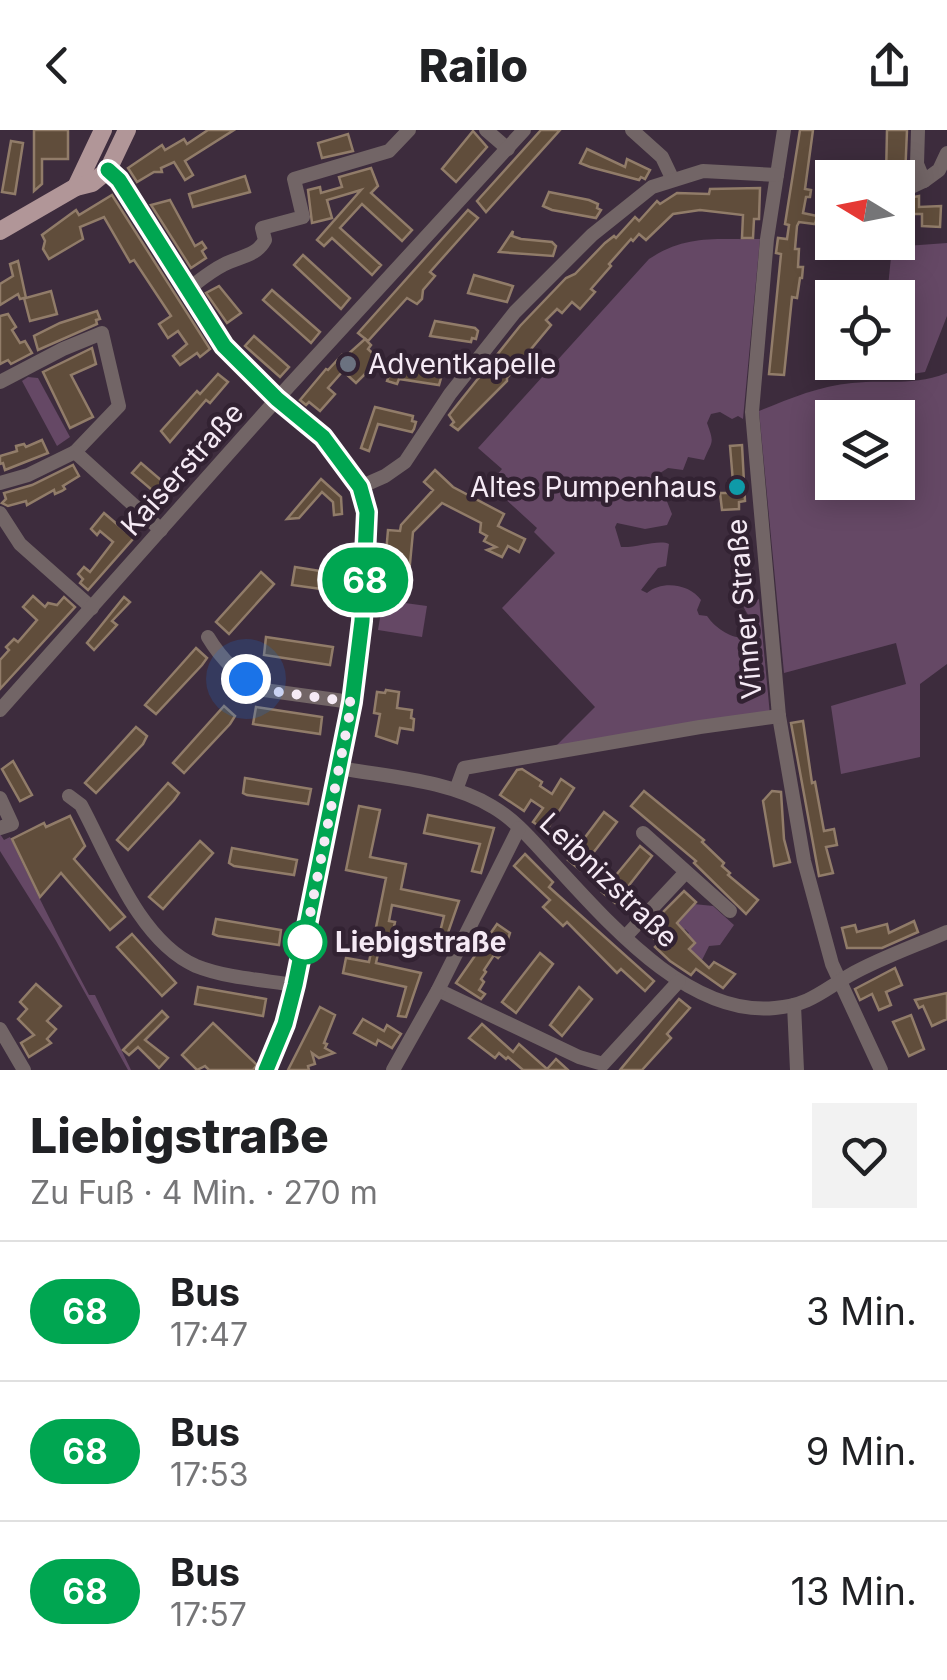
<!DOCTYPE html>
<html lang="de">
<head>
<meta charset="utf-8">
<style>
	:root { --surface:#fff; --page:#f2f2f2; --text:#202124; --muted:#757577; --line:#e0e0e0 }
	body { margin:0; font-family:Inter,sans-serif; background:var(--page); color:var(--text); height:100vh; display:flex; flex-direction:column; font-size:38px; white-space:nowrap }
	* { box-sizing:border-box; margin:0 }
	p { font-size:32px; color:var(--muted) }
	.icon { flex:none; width:55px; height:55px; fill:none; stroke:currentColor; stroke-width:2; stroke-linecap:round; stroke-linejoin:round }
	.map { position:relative; height:940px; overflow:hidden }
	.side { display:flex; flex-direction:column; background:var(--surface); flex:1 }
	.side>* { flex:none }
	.badge { padding:0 20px; border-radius:32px; font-size:35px; line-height:65px }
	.needle { width:65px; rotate:280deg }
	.controls { position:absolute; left:815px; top:30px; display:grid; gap:20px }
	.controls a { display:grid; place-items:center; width:100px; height:100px; border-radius:0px; background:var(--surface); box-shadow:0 5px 25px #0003; font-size:50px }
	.you { position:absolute; width:50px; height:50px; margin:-25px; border:8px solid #fff; border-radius:50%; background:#1a73e8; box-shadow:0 0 0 15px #1a73e833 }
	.map>.badge { position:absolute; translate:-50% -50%; box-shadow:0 0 0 5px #fff }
	.round { display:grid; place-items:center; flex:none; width:105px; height:105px; border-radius:0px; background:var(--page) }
	.summary { display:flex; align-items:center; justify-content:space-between; height:170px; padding:0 30px }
	h1 { font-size:48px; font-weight:800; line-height:75px }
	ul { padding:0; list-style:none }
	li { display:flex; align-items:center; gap:30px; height:140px; padding:0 30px; border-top:2px solid var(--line) }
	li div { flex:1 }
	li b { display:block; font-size:38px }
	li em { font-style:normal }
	li .badge { min-width:110px; font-weight:700; text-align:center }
	header { display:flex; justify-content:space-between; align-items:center; height:130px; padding:0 30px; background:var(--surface); font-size:45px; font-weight:800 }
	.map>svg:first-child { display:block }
	.green { fill:#654865; fill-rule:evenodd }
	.building { fill:#604d3b; stroke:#917c69; stroke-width:2.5 }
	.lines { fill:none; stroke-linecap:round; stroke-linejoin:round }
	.minor { stroke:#726566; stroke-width:14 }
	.major { stroke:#b19698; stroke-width:18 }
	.line-casing { stroke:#fff; stroke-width:22 }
	.line { stroke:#00a651; stroke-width:15 }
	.walk { stroke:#f5eaf5; stroke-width:10; stroke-dasharray:0 18 }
	.worship-dot { fill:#6b7280; stroke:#322232; stroke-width:4 }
	.culture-dot { fill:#0f9aa8; stroke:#322232; stroke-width:4 }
	.stop-dot { fill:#fff; stroke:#00a651; stroke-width:5 }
	.labels { text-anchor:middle; stroke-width:9; stroke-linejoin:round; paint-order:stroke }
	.poi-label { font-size:28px; fill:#f5eaf5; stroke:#322232; text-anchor:start }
	.street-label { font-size:28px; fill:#f5eaf5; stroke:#322232 }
	.stop-label { font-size:28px; font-weight:bold; fill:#f5eaf5; stroke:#322232; text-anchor:start }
</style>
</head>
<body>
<header><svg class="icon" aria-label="back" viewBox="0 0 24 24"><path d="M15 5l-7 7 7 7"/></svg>Railo<svg class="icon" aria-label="share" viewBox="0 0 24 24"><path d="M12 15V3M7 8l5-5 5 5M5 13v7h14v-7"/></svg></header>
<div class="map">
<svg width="947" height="940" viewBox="0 0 947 940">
	<rect width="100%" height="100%" fill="#3d2c3d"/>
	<g class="green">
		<path d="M760 109 743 289 738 286 732 289 720 282 711 284 707 293C715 315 712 310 704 330L688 327 683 340 668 338 660 343V354L672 384 667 395 645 399 617 393 615 397 621 417C636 418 659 409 669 414L666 436 658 438 641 460 647 463C662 450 690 454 701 470L697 480 699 485 707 486C716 499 734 511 749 507L752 492 743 476 759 469 770 585 552 620 595 577 502 478 555 423 534 402 537 398 489 354 502 339 478 318 649 129C687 104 716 110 760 109Z"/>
		<path d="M947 113V186L925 242 905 245 904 242H890L880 233 898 232V168L887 167 892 117Z"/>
		<path d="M947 243V534L920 554V627L841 644 831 576 906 554 896 513 784 543 759 281C789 269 819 256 852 253 888 249 910 257 947 243ZM832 288H898V352H832Z"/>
		<path d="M28 247 38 248 70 307 57 316 22 251Z"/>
		<path d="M383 470 427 476 422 507 378 500Z"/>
		<path d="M0 704 4 710 10 707C36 762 61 812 89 865H95L131 940H128L55 809 0 721Z"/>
		<path d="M694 774 713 776 734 795 720 815 709 816 702 830 686 822 695 813 687 805 689 803 685 799 681 803 671 794Z"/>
	</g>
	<g class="building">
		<path d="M34 0H68V29H42V54L34 61Z"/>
		<path d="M208 0H234L185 31 193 45 185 50 174 32 161 38 162 42H154L137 52 128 38 162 15 165 20 184 9 187 14Z"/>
		<path d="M541 0H560L486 82 477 71Z"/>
		<path d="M800 0H813L805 59 811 60 810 67H806L803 83 817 86 815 94 799 92 797 96 795 119H799L798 137H803L802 148H800L797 168 792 167 784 245 769 244 781 124 776 123 778 108 787 109 789 95 785 94Z"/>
		<path d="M887 0H907L905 48H886Z"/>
		<path d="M473 1 487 17 456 52 442 39Z"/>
		<path d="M348 4 353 21 322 28 318 13Z"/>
		<path d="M11 11 23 13 15 64 2 62Z"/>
		<path d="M587 19 625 37 627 29 650 40 645 49 641 47 639 50 590 37 580 33Z"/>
		<path d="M371 38 378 56 371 63 412 100 402 111 362 74 340 98 381 135 372 145 332 108 324 116 317 110 361 60 327 70 332 88 312 93 308 60 320 57 321 63 342 57 339 47Z"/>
		<path d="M245 46 250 62 193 77 189 64Z"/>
		<path d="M760 58 759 89H754L753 108H742L743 85 700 80 673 84 646 110 639 104 633 111 631 109 609 134 611 136 591 159 595 162 580 179 572 172 562 183 557 179 546 190 551 195 507 248V251L458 300 451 295 454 292 449 285 520 196 566 148 575 144 605 113 614 106 616 108 635 87 639 91 657 71 660 74 677 63 709 64 710 59Z"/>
		<path d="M549 62 589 70 598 74 597 78 601 80 596 88 552 80 543 76Z"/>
		<path d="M112 65 210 219 200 227 197 223 180 235 173 226 187 214 178 201 168 208 159 194 171 186 134 130 130 132 104 87 80 97 83 109 49 129 43 119 45 111 42 105 76 80 79 85Z"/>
		<path d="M919 66V77L941 76 940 97 922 96V84H898V70Z"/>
		<path d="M170 70 195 116 202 112 206 118 202 121 206 128 191 138 151 75Z"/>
		<path d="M468 80 478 88 430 142 435 146 423 160 422 169 417 174 407 168 368 211 358 203Z"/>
		<path d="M513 101 512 106 521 109 552 112 556 116 553 126 499 122Z"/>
		<path d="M303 125 350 168 341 179 294 135Z"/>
		<path d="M18 131 26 168 51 161 57 184 30 191 24 168 20 169 18 164 0 175V154L13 146 10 134Z"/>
		<path d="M474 145 513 156 507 172 468 163Z"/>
		<path d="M219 156 241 183 227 193 206 163Z"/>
		<path d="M272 160 320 202 311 213 263 170Z"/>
		<path d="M97 181 100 189 96 190 97 194 38 220 34 206 60 193Z"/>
		<path d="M8 184 16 197 12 200 20 213 25 211 32 223 11 234 8 230 0 234V186Z"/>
		<path d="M435 191 475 198 478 201 476 209 472 208 471 212 430 206Z"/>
		<path d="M254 206 289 237 280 247 245 216Z"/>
		<path d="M365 209 371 215 368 219 382 232 373 242 370 239 356 253 343 241 328 258 335 264 320 281 309 272 306 275 300 270 326 239 328 240 342 225 345 227Z"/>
		<path d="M92 218 96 234 71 245 93 287 70 298 43 242Z"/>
		<path d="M403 235 443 241 439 255 399 249 397 254 387 251 392 237 402 240Z"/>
		<path d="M218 244 228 252 210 273 206 270 170 312 161 301 197 261 200 264Z"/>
		<path d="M375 277 413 286 412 291 416 292 414 299 412 302 378 294 369 321 361 318Z"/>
		<path d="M42 310 48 323 5 340 3 333 0 334V326L17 321 16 316 24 314 26 317Z"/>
		<path d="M742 315 745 371 739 372V379L722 380 720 363H729L728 352H733L730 316Z"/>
		<path d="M141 333 175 362 166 372 132 343Z"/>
		<path d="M73 335 79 346 63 356 65 359 62 361 55 364 54 360 27 375 26 371 8 376 2 373 6 369 4 363 32 355Z"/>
		<path d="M435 340 453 357 504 384 498 396 525 409 519 422 508 416 502 427 487 420 496 417 484 411 487 406 480 402 481 393 442 373 413 402 409 444 397 443 398 436 385 435 388 400 400 401 401 395 433 360 424 352Z"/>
		<path d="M321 349 341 367 342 384 334 385 333 372 322 362 299 388 287 389Z"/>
		<path d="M104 383 125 401 131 395 139 402 88 460 80 453 83 449 78 444 84 437 90 442 113 412 100 401 97 405 91 399Z"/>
		<path d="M295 437 339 444 336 461 292 455Z"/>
		<path d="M261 442 274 454 229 504 216 492Z"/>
		<path d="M33 466 45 477 48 473 57 475 64 467 75 477 0 559V530L9 520 6 517 14 509 18 512 37 490 23 477Z"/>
		<path d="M124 467 130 472 112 491 117 495 94 520 87 513Z"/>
		<path d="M266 507 333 517 330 535 264 525Z"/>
		<path d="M196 518 207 528 202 535 156 584 145 575Z"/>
		<path d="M386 560 399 562 397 578 412 580 411 588 414 589 413 600 400 598 397 613 376 606 380 584 374 583 377 562 385 563Z"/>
		<path d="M224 576 235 586 230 594 184 643 173 633Z"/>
		<path d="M256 577 322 587 320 604 253 594Z"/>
		<path d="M803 591 812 653 815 652 824 701 834 699 837 715 826 717 833 743 819 746 791 593Z"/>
		<path d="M136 597 147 606 143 614 96 663 85 653Z"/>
		<path d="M13 631 32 665 20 671 2 639Z"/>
		<path d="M522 639 542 652 540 656 552 664 561 649 574 658 546 701 533 692 543 678 531 670 524 681 500 665 517 640Z"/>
		<path d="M245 648 311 659 308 674 247 665 243 663Z"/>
		<path d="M168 653 179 663 174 670 128 720 117 710Z"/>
		<path d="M644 661 704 710 702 712 724 733 722 736 730 743 728 745 758 770 746 784 694 733 696 731 631 676Z"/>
		<path d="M772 661 781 662 784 709 790 732 774 736 763 671Z"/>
		<path d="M359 676 380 680 370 727 406 734 401 759 459 771 441 823 432 822 434 813 440 814H437L444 786 392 775 389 791 395 792 389 821 379 819 376 833 421 843 406 887 398 886 406 857 343 843 346 828 369 832 386 748 346 740Z"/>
		<path d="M604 682 617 692 580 740 568 730Z"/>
		<path d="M428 685 494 698 481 743 472 741 480 714 424 703Z"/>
		<path d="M70 686 85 716 74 729 125 787 110 800 61 743 40 767 12 709 44 693 46 697Z"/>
		<path d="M200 711 213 723 163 779 149 767Z"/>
		<path d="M640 716 652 726 615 773 602 762Z"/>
		<path d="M232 718 297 730 294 745 234 736 229 733Z"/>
		<path d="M525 724 553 752 549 757 654 851 645 861 621 839 617 843 567 792 563 796 543 777 550 770 514 736Z"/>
		<path d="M684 761 696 772 677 793 695 813 689 819 709 838 714 832 735 844 723 858 696 839 691 845 670 831 655 817 659 813 649 804 664 788 660 785Z"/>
		<path d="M216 789 281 800 279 815 218 806 213 804Z"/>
		<path d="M914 791 918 802 882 818H847L842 798 855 795 857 802 887 794 889 803Z"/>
		<path d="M497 794 510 803 504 821 498 828 494 825 484 840 486 842 481 849 484 852 479 860 485 864 481 869 456 853Z"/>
		<path d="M132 804 176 853 162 866 117 817Z"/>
		<path d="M540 823 553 834 516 883 502 872Z"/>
		<path d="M895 838 902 855 886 862 891 875 879 880 872 864 860 870 855 859Z"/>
		<path d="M36 854 61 876 47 891 56 899 47 909 51 913 29 927 21 913 34 905 18 889 27 879 20 872Z"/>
		<path d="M198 857 266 869 263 886 195 874Z"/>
		<path d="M579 857 592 869 562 906 550 895Z"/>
		<path d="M947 863V889L932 896 923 876 919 878 915 870Z"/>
		<path d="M679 869 690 878 667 904 671 908 642 940H620Z"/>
		<path d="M320 877 335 885 324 913 327 914 325 918 334 923 319 928 312 923 315 934 308 936 309 940H288Z"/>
		<path d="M162 881 168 887 145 910 168 928 159 938 138 917 129 925 123 920Z"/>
		<path d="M911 885 924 919 909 926 893 892Z"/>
		<path d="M363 889 384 901 387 895 401 904 392 918 378 910 376 915 354 903Z"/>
		<path d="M213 893 257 935 253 940H209L205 936 197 940 182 925Z"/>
		<path d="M482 894 513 922 519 914 547 939 556 929 568 940H523L508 927 506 929 499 923 495 928 469 908Z"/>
	</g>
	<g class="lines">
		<g class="minor">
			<path d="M486 0 508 19"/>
			<path d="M632 0 662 27 672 48"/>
			<path d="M784 0 767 109 752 282 779 586 804 731 832 834 881 940"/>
			<path d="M108 40 119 50 225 216 277 269 323 307 360 357 367 382 362 491 351 572 295 855 285 894 266 940"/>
			<path d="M924 51 939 40 947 23"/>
			<path d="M898 59H907L924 51 917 34 918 0"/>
			<path d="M188 159C199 151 211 141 223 135 239 126 256 127 265 110L262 98 303 87 294 49 389 21 409 0"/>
			<path d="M0 252 63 219 102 203 119 276 75 322"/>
			<path d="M0 353 28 345 75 322 161 400"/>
			<path d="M360 357 385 346 405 332 450 264 515 182 592 105 652 57 703 41 777 45"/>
			<path d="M0 383 20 414 92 478"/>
			<path d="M208 507C221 529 241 549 264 560L351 572"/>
			<path d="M0 580 277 269 524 0"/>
			<path d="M340 638C389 647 449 650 493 677 517 691 535 714 554 734 608 792 688 887 775 878 810 875 822 861 850 845 880 828 915 816 947 802"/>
			<path d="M456 660 464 638 700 597 779 586"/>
			<path d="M69 666 81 675C109 727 139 811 196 836 226 848 263 850 295 855"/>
			<path d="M0 668 12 694 0 698"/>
			<path d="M643 703 730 781"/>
			<path d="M626 806 686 742"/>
			<path d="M438 860 579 927 603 934 679 851"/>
			<path d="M794 875 797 940"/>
			<path d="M0 899 24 940"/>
			<path d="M393 940 438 860 519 698"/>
		</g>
		<g class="major">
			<path d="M76 57 103 0"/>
			<path d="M0 101 76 57 92 53 108 40 127 0"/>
		</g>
	</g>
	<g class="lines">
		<defs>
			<path id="line" d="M108 40 119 50 224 216 277 269 323 307 360 357 367 382 362 491 352 572 295 855 285 894 266 940"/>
		</defs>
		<use href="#line" class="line-casing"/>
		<use href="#line" class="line"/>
		<path class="walk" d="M246 549 264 560 352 572 302 825 305 812"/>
	</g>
	<circle class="worship-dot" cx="348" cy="234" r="10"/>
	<circle class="culture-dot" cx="737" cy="357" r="10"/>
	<circle class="stop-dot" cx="305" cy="812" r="20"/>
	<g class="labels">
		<g class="poi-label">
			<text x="368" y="244">Adventkapelle</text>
			<text x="717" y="367" text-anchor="end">Altes Pumpenhaus</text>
		</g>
		<g class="street-label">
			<text transform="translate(182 339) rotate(-48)" y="10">Kaiserstraße</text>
			<text transform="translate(744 479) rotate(-95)" y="10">Vinner Straße</text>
			<text transform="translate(609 750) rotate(44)" y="10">Leibnizstraße</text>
		</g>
		<g class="stop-label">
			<text x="335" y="822">Liebigstraße</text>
		</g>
	</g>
</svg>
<div class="controls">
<a><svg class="needle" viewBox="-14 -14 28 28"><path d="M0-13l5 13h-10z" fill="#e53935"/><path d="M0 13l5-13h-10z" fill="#757577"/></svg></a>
<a><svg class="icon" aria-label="locate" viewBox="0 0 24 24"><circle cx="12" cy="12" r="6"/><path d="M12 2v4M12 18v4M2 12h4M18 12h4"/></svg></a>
<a><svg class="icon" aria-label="layers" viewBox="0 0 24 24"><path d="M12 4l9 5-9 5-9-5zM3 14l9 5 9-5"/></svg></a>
</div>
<div class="you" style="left:246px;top:549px"></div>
<b class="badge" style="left:365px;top:450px;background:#00a651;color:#fff">68</b>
</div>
<section class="side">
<div class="summary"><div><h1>Liebigstraße</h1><p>Zu Fuß · 4 Min. · 270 m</p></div><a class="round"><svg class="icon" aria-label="heart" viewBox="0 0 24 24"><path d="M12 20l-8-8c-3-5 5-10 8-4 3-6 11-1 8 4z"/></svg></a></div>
<ul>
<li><span class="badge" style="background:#00a651;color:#fff">68</span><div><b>Bus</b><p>17:47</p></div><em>3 Min.</em></li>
<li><span class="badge" style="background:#00a651;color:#fff">68</span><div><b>Bus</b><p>17:53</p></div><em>9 Min.</em></li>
<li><span class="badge" style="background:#00a651;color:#fff">68</span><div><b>Bus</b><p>17:57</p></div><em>13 Min.</em></li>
</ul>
</section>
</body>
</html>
